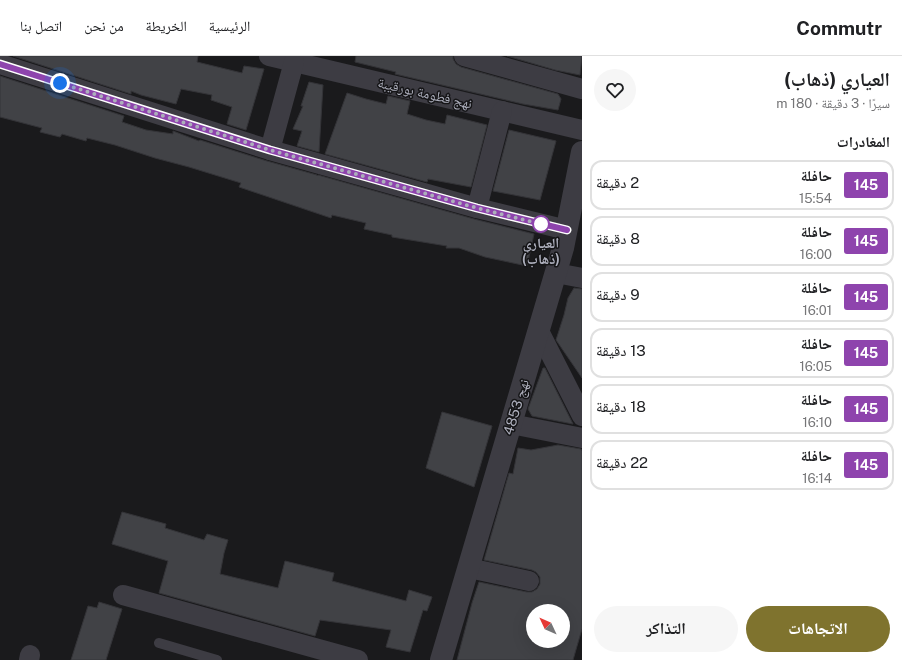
<!DOCTYPE html>
<html lang="ar">
<head>
<meta charset="utf-8">
<style>
	:root { --surface:#fff; --page:#f6f6f6; --text:#202124; --muted:#757577; --line:#e0e0e0; --accent:#7f732e }
	body { margin:0; font-family:"Public Sans","Noto Naskh Arabic",sans-serif; background:var(--page); color:var(--text); direction:rtl; height:100vh; display:flex; flex-direction:column; font-size:15px; white-space:nowrap }
	* { box-sizing:border-box; margin:0 }
	p { font-size:13px; color:var(--muted) }
	.icon { flex:none; width:22px; height:22px; fill:none; stroke:currentColor; stroke-width:2; stroke-linecap:round; stroke-linejoin:round }
	.map { position:relative; flex:1; overflow:hidden; direction:ltr }
	.drawer { display:flex; flex-direction:column; background:var(--surface); width:320px }
	.drawer>* { flex:none }
	.badge { padding:0 8px; border-radius:3px; font-size:14px; line-height:26px }
	.needle { width:26px; rotate:314deg }
	.controls { position:absolute; left:526px; top:548px; display:grid; gap:8px }
	.controls a { display:grid; place-items:center; width:44px; height:44px; border-radius:50%; background:var(--surface); box-shadow:0 4px 16px #0002; font-size:20px }
	.you { position:absolute; width:20px; height:20px; margin:-10px; border:3px solid #fff; border-radius:50%; background:#1a73e8; box-shadow:0 0 0 6px #1a73e833 }
	.map>.badge { position:absolute; translate:-50% -50%; box-shadow:0 0 0 2px #fff }
	h2 { padding:0 12px; font-size:15px; line-height:36px }
	.round { display:grid; place-items:center; flex:none; width:42px; height:42px; border-radius:21px; background:var(--page) }
	.summary { display:flex; align-items:center; justify-content:space-between; height:68px; padding:0 12px }
	h1 { font-size:19px; font-weight:800; line-height:30px }
	.action { display:flex; gap:8px; margin-top:auto; padding:8px 12px }
	.action a { flex:1; height:46px; border-radius:24px; background:var(--accent); color:#fff; font-size:16px; font-weight:800; line-height:46px; text-align:center }
	.action a+a { background:var(--page); color:var(--text) }
	ul { padding:0; list-style:none }
	li { display:flex; align-items:center; gap:12px; height:50px; margin:0 8px 6px; padding:0 4px; border:2px solid var(--line); border-radius:12px }
	li div { flex:1 }
	li b { display:block; font-size:15px }
	li em { font-style:normal }
	li .badge { min-width:44px; font-weight:700; text-align:center }
	header { display:flex; align-items:center; gap:24px; box-sizing:border-box; height:56px; padding:0 20px; background:var(--surface); border-bottom:1px solid var(--line) }
	header strong { font-size:19px }
	nav { display:flex; gap:22px; margin-inline-start:auto; font-size:14px }
	main { display:flex; flex:1; min-height:0 }
	.map>svg:first-child { display:block }
	.building { fill:#414246; stroke:#343438; fill-rule:evenodd }
	.lines { fill:none; stroke-linecap:round; stroke-linejoin:round }
	.service { stroke:#3d3c43; stroke-width:10 }
	.minor { stroke:#3d3c43; stroke-width:20 }
	.tertiary { stroke:#3d3c43; stroke-width:22 }
	.line-casing { stroke:#fff; stroke-width:9 }
	.line { stroke:#8e44ad; stroke-width:6 }
	.walk { stroke:#acaebb; stroke-width:4; stroke-dasharray:0 7.2 }
	.stop-dot { fill:#fff; stroke:#8e44ad; stroke-width:2 }
	.labels { text-anchor:middle; stroke-width:3; stroke-linejoin:round; paint-order:stroke }
	.street-label { font-size:14px; fill:#acaebb; stroke:#151517 }
	.stop-label { font-size:14px; font-weight:bold; fill:#acaebb; stroke:#151517 }
</style>
</head>
<body>
<header>
<strong>Commutr</strong>
<nav><a>الرئيسية</a><a>الخريطة</a><a>من نحن</a><a>اتصل بنا</a></nav>
</header>
<main>
<section class="drawer">
<div class="summary"><div><h1>العياري (ذهاب)</h1><p>سيرًا · 3 دقيقة · 180 m</p></div><a class="round"><svg class="icon" aria-label="heart" viewBox="0 0 24 24"><path d="M12 20l-8-8c-3-5 5-10 8-4 3-6 11-1 8 4z"/></svg></a></div>
<h2>المغادرات</h2>
<ul>
<li><span class="badge" style="background:#8e44ad;color:#fff">145</span><div><b>حافلة</b><p>15:54</p></div><em>2 دقيقة</em></li>
<li><span class="badge" style="background:#8e44ad;color:#fff">145</span><div><b>حافلة</b><p>16:00</p></div><em>8 دقيقة</em></li>
<li><span class="badge" style="background:#8e44ad;color:#fff">145</span><div><b>حافلة</b><p>16:01</p></div><em>9 دقيقة</em></li>
<li><span class="badge" style="background:#8e44ad;color:#fff">145</span><div><b>حافلة</b><p>16:05</p></div><em>13 دقيقة</em></li>
<li><span class="badge" style="background:#8e44ad;color:#fff">145</span><div><b>حافلة</b><p>16:10</p></div><em>18 دقيقة</em></li>
<li><span class="badge" style="background:#8e44ad;color:#fff">145</span><div><b>حافلة</b><p>16:14</p></div><em>22 دقيقة</em></li>
</ul>
<div class="action"><a>الاتجاهات</a><a>التذاكر</a></div>
</section>
<div class="map">
<svg width="582" height="604" viewBox="0 0 582 604">
	<rect width="100%" height="100%" fill="#1a1a1c"/>
	<g class="building">
		<path d="M13 0H198L197 6 242 17 244 10 264 13 246 74 227 68 232 51 211 44 212 39 181 33 176 48 141 39 131 35V38Z"/>
		<path d="M356 0H453V3L456 8 461 11 558 38 561 43 558 54 523 48 395 18 396 16 355 6Z"/>
		<path d="M507 0H582L580 19 555 14Z"/>
		<path d="M0 20 124 60 122 66 146 74 173 78V75L199 85 200 84 267 105 317 119V120L318 119 474 163 534 178 527 210 485 201 459 192H446L447 190 392 181V179L364 173 366 167 332 159 331 162 239 131 241 127 189 111 155 102 115 89 87 82 86 85 62 78 60 81 40 76 42 72 0 61Z"/>
		<path d="M309 26 323 29 319 96 297 90 302 75 293 73 303 50H301Z"/>
		<path d="M347 37 366 43 386 48 388 40 410 45 407 58 426 64 445 68 447 59 487 69 471 131 428 123 427 126 325 98Z"/>
		<path d="M509 74 556 85 540 144 493 135Z"/>
		<path d="M574 232 582 233V322L556 284 564 259 568 242Z"/>
		<path d="M543 312H545L573 368 532 360 528 353Z"/>
		<path d="M442 356 492 370 474 431 426 412Z"/>
		<path d="M558 389 581 393 582 395V573L573 604H457L472 547 479 526 527 536H532L537 533 540 528V521L536 516 532 514 484 504 509 417 513 418 518 392 531 394ZM533 555H563V585H533Z"/>
		<path d="M122 456 166 468 165 472 204 484 207 478 228 484 224 497 220 518 278 532 285 505 334 517 332 525 406 545 409 534 432 541 427 555 423 554 410 596 386 591 391 574 320 564 315 580 159 537 168 505 112 488Z"/>
		<path d="M99 546 122 553 106 604H71L88 550 97 552Z"/>
	</g>
	<g class="lines">
		<path class="service" d="M159 587 217 604"/>
		<g class="minor">
			<path d="M269 0 582 74"/>
			<path d="M464 0 582 33"/>
			<path d="M0 8 270 94 477 152 567 174"/>
			<path d="M270 94 294 6"/>
			<path d="M477 152 502 55"/>
			<path d="M556 217 582 222"/>
			<path d="M539 275 582 360"/>
			<path d="M511 368 582 382"/>
			<path d="M469 512 529 525"/>
			<path d="M123 539 358 604"/>
			<path d="M29 604 30 599"/>
		</g>
		<path class="tertiary" d="M441 604 563 192 582 96"/>
	</g>
	<g class="lines">
		<defs>
			<path id="line" d="M0 8 270 94 477 152 567 174"/>
		</defs>
		<use href="#line" class="line-casing"/>
		<use href="#line" class="line"/>
		<path class="walk" d="M60 27 270 94 477 152 541 168"/>
	</g>
	<circle class="stop-dot" cx="541" cy="168" r="8"/>
	<g class="labels">
		<g class="street-label">
			<text transform="translate(425 37) rotate(13)" y="5">نهج فطومة بورقيبة</text>
			<text transform="translate(516 351) rotate(-73)" y="5">نهج 4853</text>
		</g>
		<g class="stop-label">
			<text x="541" y="192">العياري<tspan x="541" dy="16">(ذهاب)</tspan></text>
		</g>
	</g>
</svg>
<div class="controls">
<a><svg class="needle" viewBox="-14 -14 28 28"><path d="M0-13l5 13h-10z" fill="#e53935"/><path d="M0 13l5-13h-10z" fill="#757577"/></svg></a>
</div>
<div class="you" style="left:60px;top:27px"></div>
</div>
</main>
</body>
</html>
